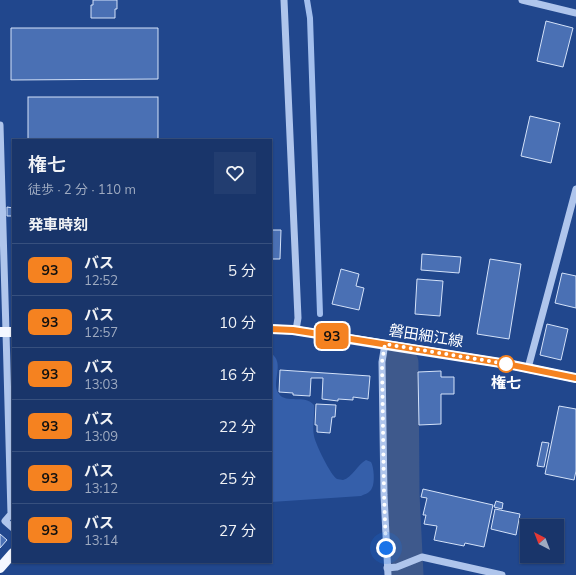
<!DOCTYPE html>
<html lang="ja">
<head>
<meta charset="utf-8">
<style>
	:root { --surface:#19356a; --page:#223d70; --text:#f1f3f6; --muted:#9fabc1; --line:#37507e }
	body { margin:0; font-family:Mulish,"Noto Sans JP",sans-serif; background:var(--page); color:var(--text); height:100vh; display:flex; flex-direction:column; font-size:15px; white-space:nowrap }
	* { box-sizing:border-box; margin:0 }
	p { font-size:13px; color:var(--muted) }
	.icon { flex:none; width:22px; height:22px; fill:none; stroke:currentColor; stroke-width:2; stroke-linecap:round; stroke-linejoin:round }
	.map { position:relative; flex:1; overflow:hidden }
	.panel { position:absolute; left:12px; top:139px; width:260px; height:424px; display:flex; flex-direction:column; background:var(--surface); border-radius:0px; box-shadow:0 1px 3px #0004,0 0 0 1px var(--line) }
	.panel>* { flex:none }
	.badge { padding:0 8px; border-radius:6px; font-size:14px; line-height:26px }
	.needle { width:26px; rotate:318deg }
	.tools { position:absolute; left:520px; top:519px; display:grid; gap:8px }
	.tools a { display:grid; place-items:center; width:44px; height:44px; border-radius:0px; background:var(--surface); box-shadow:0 1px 3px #0004,0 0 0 1px var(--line); font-size:20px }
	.you { position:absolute; width:20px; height:20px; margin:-10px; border:3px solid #fff; border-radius:50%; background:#1a73e8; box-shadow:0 0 0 6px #1a73e833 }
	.map>.badge { position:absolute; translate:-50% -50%; box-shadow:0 0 0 2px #fff }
	h2 { padding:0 16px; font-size:15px; line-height:36px }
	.round { display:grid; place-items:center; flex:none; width:42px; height:42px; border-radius:0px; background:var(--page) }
	.overview { display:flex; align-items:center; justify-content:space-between; height:68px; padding:0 16px }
	h1 { font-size:19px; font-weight:600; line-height:30px }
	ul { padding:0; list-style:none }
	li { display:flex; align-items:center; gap:12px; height:52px; padding:0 16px; border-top:1px solid var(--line) }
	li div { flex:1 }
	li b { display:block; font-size:15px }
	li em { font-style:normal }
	li .badge { min-width:44px; font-weight:700; text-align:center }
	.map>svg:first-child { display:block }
	.green { fill:#355faa }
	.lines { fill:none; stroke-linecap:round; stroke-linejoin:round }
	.stream { stroke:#a3bfed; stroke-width:6 }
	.river { stroke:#3e598c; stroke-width:35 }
	.building { fill:#4a70b4; stroke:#d4e2f9 }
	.minor { stroke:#afc5ec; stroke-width:7 }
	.major { stroke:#f4f7ff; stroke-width:10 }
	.line-casing { stroke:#fff; stroke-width:9 }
	.line { stroke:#f58220; stroke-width:6 }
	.walk { stroke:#fff; stroke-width:4; stroke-dasharray:0 7.2 }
	.stop-dot { fill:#fff; stroke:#f58220; stroke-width:2 }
	.labels { text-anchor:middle; stroke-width:3; stroke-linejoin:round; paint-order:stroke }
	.street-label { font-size:15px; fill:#fff; stroke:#21478d }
	.stop-label { font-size:15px; font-weight:bold; fill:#fff; stroke:#21478d }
</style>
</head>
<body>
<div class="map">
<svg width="576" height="575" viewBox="0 0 576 575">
	<rect width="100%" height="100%" fill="#21478d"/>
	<path class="green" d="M271 353C286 364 270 382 279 394 286 404 305 394 314 405 315 415 312 425 314 436 315 443 331 476 337 479 339 479 341 480 343 480 352 478 358 464 366 460L371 462C374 467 375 483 372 488 370 493 365 494 361 496L271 502Z"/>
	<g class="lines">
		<path class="stream" d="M307 0 310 18 320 314"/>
		<path class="river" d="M401 363 402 494 406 575"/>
	</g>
	<g class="building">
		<path d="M93 0H117V9H115V18H91V5H93Z"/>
		<path d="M546 21 573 28 563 67 537 61Z"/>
		<path d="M11 28H158V79L11 80Z"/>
		<rect x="28" y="97" width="130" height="43"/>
		<path d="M530 116 560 123 551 163 521 156Z"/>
		<path d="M7 207 13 208V216H7Z"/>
		<path d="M271 230H281L280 259H271Z"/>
		<path d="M422 254 461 257 459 273 421 270Z"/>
		<path d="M490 259 521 264 509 339 477 334Z"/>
		<path d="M341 269 359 274 356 286 364 288 359 310 332 304Z"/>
		<path d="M562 273 576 276V308L555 303Z"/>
		<path d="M417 279 443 281 440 316 415 314Z"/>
		<path d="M547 324 568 329 561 360 540 355Z"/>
		<path d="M280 370 370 376 368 399 353 397V400L338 399V401L322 399 323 378H311L310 396 293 395V393L279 392Z"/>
		<path d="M441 371V377H454V394H441V424L419 425 418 372Z"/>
		<path d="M316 404 336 405 335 417H332L330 433 317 432V425H315Z"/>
		<path d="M559 406 576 409V471L574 480 545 474Z"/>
		<path d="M542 442 549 443 544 467 537 466Z"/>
		<path d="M423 489 493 505 484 547 465 543 464 546 434 540 437 526 424 524 426 515H423L427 498 421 497Z"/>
		<path d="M496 501 503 503 502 509 494 507Z"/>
		<path d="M495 509 520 514 516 535 491 529Z"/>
		<path d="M0 534 7 540 0 548Z"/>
	</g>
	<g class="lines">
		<g class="minor">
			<path d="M284 0 298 318 296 330"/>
			<path d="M522 0 576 13"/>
			<path d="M0 125 6 332 11 514 5 521 13 528"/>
			<path d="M385 344 382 362 384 495 388 575"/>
			<path d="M528 368 576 189"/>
			<path d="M387 568 397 567 422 557 502 575"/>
		</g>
		<g class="major">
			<path d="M271 329 293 330 405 348 507 364 576 378"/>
			<path d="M0 332H13"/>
			<path d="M0 568 13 553"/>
		</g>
	</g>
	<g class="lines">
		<defs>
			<path id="line" d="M271 329 293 330 345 338 507 364 576 378"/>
		</defs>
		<use href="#line" class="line-casing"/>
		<use href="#line" class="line"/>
		<path class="walk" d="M386 548 384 494 382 362 385 344 507 364H506"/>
	</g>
	<circle class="stop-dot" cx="506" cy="364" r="8"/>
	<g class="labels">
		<g class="street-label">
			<text transform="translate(426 336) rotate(9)" y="5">磐田細江線</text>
		</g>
		<g class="stop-label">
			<text x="506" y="388">権七</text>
		</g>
	</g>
</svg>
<div class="tools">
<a><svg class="needle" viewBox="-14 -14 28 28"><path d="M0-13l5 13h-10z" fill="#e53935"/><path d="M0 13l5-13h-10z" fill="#9fabc1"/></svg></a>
</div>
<div class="you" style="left:386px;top:548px"></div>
<b class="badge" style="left:332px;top:336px;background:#f58220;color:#111">93</b>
<section class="panel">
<div class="overview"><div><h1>権七</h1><p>徒歩 · 2 分 · 110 m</p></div><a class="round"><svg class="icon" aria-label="heart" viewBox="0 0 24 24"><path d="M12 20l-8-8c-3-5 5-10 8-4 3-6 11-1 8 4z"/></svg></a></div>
<h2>発車時刻</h2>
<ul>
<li><span class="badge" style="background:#f58220;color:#111">93</span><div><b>バス</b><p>12:52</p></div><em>5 分</em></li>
<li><span class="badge" style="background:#f58220;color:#111">93</span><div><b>バス</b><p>12:57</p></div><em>10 分</em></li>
<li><span class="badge" style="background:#f58220;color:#111">93</span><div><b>バス</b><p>13:03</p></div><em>16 分</em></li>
<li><span class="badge" style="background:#f58220;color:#111">93</span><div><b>バス</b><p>13:09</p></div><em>22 分</em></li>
<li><span class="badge" style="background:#f58220;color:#111">93</span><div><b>バス</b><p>13:12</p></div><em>25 分</em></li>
<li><span class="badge" style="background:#f58220;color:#111">93</span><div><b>バス</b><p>13:14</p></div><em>27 分</em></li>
</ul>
</section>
</div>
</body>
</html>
